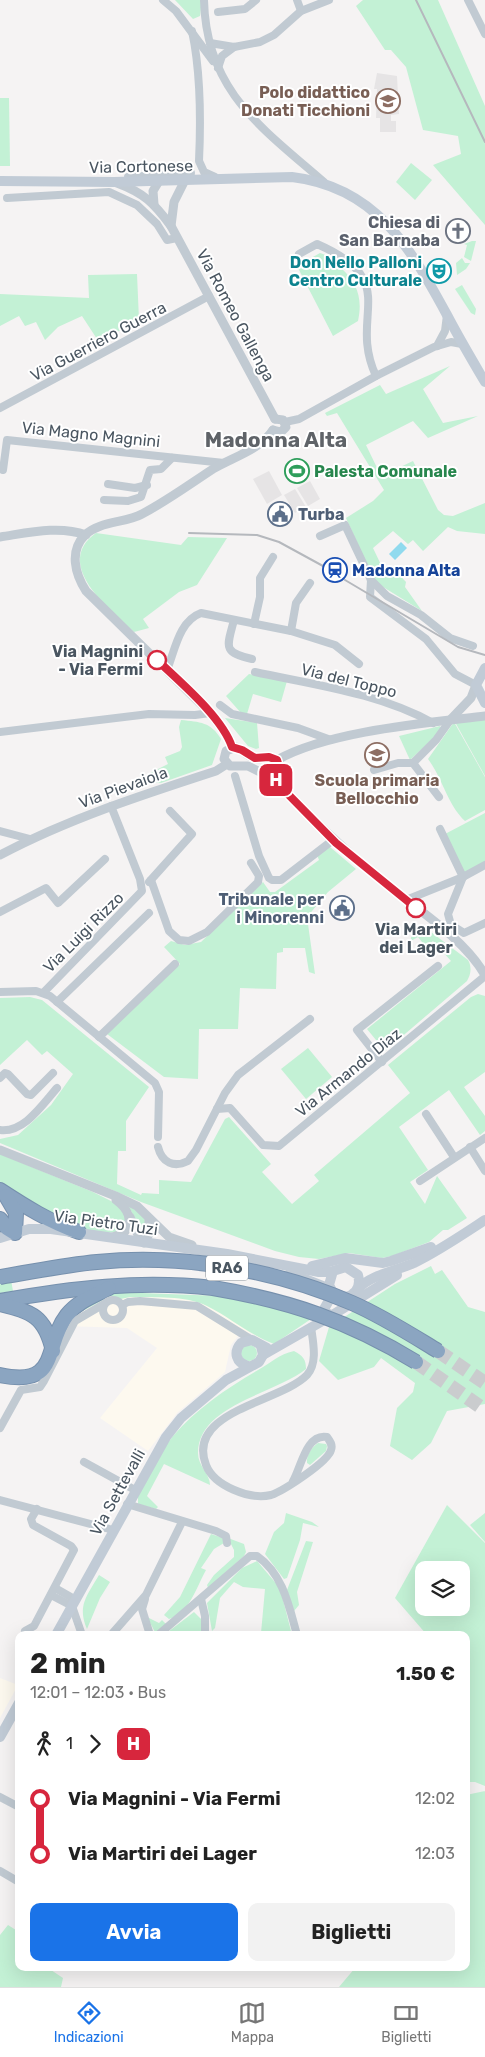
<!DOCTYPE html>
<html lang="it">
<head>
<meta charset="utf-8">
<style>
	:root { --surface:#fff; --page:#f2f2f2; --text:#222; --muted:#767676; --line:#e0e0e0; --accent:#1a73e8 }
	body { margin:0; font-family:Rubik,sans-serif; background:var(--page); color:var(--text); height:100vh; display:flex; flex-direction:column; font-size:19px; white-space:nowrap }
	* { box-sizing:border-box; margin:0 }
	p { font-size:16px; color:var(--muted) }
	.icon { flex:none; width:28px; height:28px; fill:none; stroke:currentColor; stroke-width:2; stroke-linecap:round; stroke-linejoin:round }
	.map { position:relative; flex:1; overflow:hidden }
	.side { position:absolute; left:15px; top:1631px; width:455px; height:340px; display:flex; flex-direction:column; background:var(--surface); border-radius:10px; box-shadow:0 5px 20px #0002 }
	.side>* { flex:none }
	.badge { padding:0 10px; border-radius:8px; font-size:18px; line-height:32px }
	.controls { position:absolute; left:415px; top:1561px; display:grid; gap:10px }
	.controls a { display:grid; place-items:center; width:55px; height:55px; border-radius:10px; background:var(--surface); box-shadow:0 5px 20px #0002; font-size:25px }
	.map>.badge { position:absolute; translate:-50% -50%; box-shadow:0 0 0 2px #fff }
	.legs { display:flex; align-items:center; gap:8px; height:55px; padding:0 15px; font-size:16px }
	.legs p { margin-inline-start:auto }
	.overview { display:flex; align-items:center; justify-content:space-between; height:85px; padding:0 15px }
	h1 { font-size:28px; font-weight:700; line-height:38px }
	.cta { display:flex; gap:10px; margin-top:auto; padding:10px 15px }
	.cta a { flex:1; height:58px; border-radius:10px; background:var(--accent); color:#fff; font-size:20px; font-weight:700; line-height:58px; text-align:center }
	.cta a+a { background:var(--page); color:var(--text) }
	ul { padding:0 15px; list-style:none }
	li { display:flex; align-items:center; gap:18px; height:55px; font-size:19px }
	li i { display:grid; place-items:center; width:8px; height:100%; margin:0 6px; background:currentColor }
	li i::after { content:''; width:12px; height:12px; margin:-6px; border:4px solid; border-radius:50%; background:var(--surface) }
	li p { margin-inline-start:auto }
	li:first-child i { background:linear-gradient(#0000 50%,currentColor 0) }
	li:last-child i { background:linear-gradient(currentColor 50%,#0000 0) }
	.tab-bar { display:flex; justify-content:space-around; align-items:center; height:70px; border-top:1px solid var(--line); background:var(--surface); font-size:14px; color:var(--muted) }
	.tab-bar a { display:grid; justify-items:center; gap:2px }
	.tab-bar .current { color:var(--accent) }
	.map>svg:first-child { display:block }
	.commercial { fill:#fdf9ef }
	.education { fill:#e6e4e5 }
	.green { fill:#c3f1d5; fill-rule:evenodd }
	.water { fill:#90daee }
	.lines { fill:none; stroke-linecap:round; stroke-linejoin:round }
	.motorway-tunnel { stroke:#caccce; stroke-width:14; stroke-dasharray:14 7; stroke-linecap:butt }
	.motorway-casing { stroke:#7690ad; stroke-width:16 }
	.minor { stroke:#c1cad2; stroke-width:8 }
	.tertiary { stroke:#c1cad2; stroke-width:9 }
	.secondary { stroke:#c1cbd6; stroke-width:10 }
	.motorway { stroke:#8ba5c1; stroke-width:14 }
	.rail { stroke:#b5b8bd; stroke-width:2 }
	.motorway-bridge-casing { stroke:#7690ad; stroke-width:16; stroke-linecap:butt }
	.motorway-bridge { stroke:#8ba5c1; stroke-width:14 }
	.line-1-casing { stroke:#fff; stroke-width:11 }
	.line-1 { stroke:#d7263d; stroke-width:8 }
	.stop-1-dot { fill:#fff; stroke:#d7263d; stroke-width:2.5 }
	.labels { text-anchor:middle; stroke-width:4; stroke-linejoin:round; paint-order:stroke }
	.shield { fill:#fff; stroke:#808990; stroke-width:1 }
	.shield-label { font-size:15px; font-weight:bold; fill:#4a5661 }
	.education-label { font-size:16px; font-weight:bold; fill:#785e54; stroke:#fff; text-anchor:end }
	.street-label { font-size:16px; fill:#4a5661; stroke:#fff }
	.worship-label { font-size:16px; font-weight:bold; fill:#5b616d; stroke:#fff; text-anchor:end }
	.culture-label { font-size:16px; font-weight:bold; fill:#0d838f; stroke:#fff; text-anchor:end }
	.leisure-label { font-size:16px; font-weight:bold; fill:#27864d; stroke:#fff; text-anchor:start }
	.service-label { font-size:16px; font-weight:bold; fill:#4e5e75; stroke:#fff; text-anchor:start }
	.transit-label { font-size:16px; font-weight:bold; fill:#164399; stroke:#fff; text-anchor:start }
	.stop-label { font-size:16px; font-weight:bold; fill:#4a5661; stroke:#fff; text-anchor:end }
	.district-label { font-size:21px; font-weight:bold; fill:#5f6368; stroke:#fff }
</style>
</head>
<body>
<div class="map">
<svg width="485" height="1987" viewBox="0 0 485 1987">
	<rect width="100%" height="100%" fill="#f5f3f3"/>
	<g class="commercial">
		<path d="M105 1293 220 1296 261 1339 251 1333 238 1336 231 1345 225 1372 177 1413 148 1451 100 1418 157 1348 127 1328 64 1326 73 1312Z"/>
		<path d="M0 1678 18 1685 0 1718Z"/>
	</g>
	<g class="education">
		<path d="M377 73 397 76 399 114 391 115V121H396V132H380V118H376L377 89H374Z"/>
		<path d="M269 471 282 495 267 504 253 479Z"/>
		<path d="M310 481 320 499 308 506 297 488Z"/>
		<path d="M295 489 306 507 295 513 284 495Z"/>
	</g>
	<g class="green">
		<path d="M175 0H202L200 16 193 19Z"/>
		<path d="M363 0H438L485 106V225L433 165 461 154 458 136 423 130 406 67 391 50H385L356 6Z"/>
		<path d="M0 98H9L10 166H0Z"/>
		<path d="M411 163 432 180 415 200 396 182Z"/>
		<path d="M472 241H476L471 261 464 257 467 245 464 244Z"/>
		<path d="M320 253C328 255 334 261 340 267 357 282 363 298 358 321L333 336 297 266Z"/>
		<path d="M462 258 465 263H470L466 269 457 275 456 263Z"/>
		<path d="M137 274 139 320 99 342 82 316 58 327 45 340 36 322 25 326 19 316 0 326V294L89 298 88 275Z"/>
		<path d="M462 285 476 309 475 315 471 313 455 289Z"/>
		<path d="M450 366 423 389 443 423 478 416 428 438 413 421 366 445 381 476 413 461 438 510 444 515 453 516 485 503V534L457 531 448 527 423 551 413 540 408 544 393 531 373 548 384 571 391 566 406 582 405 587 422 611 375 582 346 518 373 501 384 490 337 413 327 416 325 413 380 385 386 394Z"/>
		<path d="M96 533 181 545 188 537 227 538 197 585 179 592 143 619 149 628 134 632C110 610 52 564 96 533Z"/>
		<path d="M249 674 287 681 281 702 253 694 247 714 241 713 226 696Z"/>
		<path d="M225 718 257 723 259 748 256 749 248 746Z"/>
		<path d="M485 718V776L455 722Z"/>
		<path d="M181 720C200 722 211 722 221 739L212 765 161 783 154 782 150 773 168 764 165 757 180 751 182 747 179 727Z"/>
		<path d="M454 722 485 777V810L465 821C447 804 443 779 428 759Z"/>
		<path d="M440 726 442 730 410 760 399 736Z"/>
		<path d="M485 813V864L465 874 445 834Z"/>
		<path d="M327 847H330L356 869 328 892 307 917 315 974 309 972 305 948H283V952L277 953 276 989 240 988 238 1029H199L198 1079 164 1077 107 1034 180 964 164 947 171 941 185 945 201 942 263 882 270 892H275L319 860 317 855Z"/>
		<path d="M427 929 468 960C472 967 471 974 467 981L385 1051 367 1029 451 961 433 941 426 947 418 937 411 941V937Z"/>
		<path d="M478 994 485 996V1072L464 1087 485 1116V1131L480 1135 449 1090 399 1127 428 1170 410 1182 425 1204 437 1176 467 1218 448 1230H443L429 1242 392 1256 382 1258 349 1253 319 1259 299 1257 275 1251 141 1202 0 1143V1139L18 1135 51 1105 73 1074 47 1051 42 1055 27 1040 0 1065V998L30 997 42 1000 149 1087 126 1121V1151H118L117 1184 141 1195 142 1193 159 1194V1180L191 1182 225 1119 229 1117 271 1164 262 1172 292 1204 319 1181 314 1175 410 1093 388 1065 471 997Z"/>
		<path d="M308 1048 332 1077 306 1099 281 1069Z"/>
		<path d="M0 1154 93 1192 119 1205 127 1217 122 1230C89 1243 29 1203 0 1187Z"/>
		<path d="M122 1201 141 1212 147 1225 144 1235 130 1209Z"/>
		<path d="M431 1266 435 1274 442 1270 468 1307 485 1312V1404L447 1411 431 1443 412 1460 390 1446 397 1408 413 1392 415 1383 381 1358 374 1367 338 1380 319 1361 329 1327 395 1284Z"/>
		<path d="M11 1280 13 1291 0 1293V1282Z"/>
		<path d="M116 1292 220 1296 314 1317 274 1344C248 1334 231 1318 207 1306 185 1295 154 1298 130 1297L121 1299 111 1296 77 1314 69 1326 73 1312Z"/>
		<circle cx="249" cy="1353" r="8"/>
		<path d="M294 1351C303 1356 306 1359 306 1369 275 1394 198 1405 198 1453 198 1466 210 1474 210 1485L164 1464 147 1496 158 1507 156 1509 138 1504V1496C149 1477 159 1453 173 1436 196 1409 227 1388 258 1370 271 1363 279 1354 294 1351Z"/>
		<path d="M318 1443 326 1444 327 1446 326 1451 310 1465 307 1463C306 1455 312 1447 318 1443Z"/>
		<path d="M447 1505 485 1543V1786L475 1782H466V1635H427L395 1598ZM424 1570H461V1608H424Z"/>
		<path d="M286 1513 312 1522 319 1527 303 1523 300 1540 287 1578 284 1579 265 1554 274 1532 284 1523Z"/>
		<path d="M485 1513V1542L470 1525Z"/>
		<path d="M211 1534 223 1538 224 1543 214 1549 201 1568 206 1570C197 1586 189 1614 169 1619L164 1615 180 1597Z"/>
		<path d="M228 1538 244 1544 246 1552 244 1556 208 1588 207 1585 214 1575 234 1557V1550Z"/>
		<path d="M306 1541 313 1542 297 1592 299 1605 294 1611 287 1590Z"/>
		<path d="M257 1561 280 1588 292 1635 261 1633 265 1589 243 1587 234 1582 220 1598 215 1628 212 1631 207 1603 242 1568Z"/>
		<path d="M99 1575 110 1582 100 1598 87 1629C77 1605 87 1596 99 1575Z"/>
		<path d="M194 1612 202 1620 201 1635H164Z"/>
		<path d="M147 1617 159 1623 162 1620 167 1625 156 1634Z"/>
		<path d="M485 1786V1987H339L355 1968H466V1795L485 1791Z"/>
		<path d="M8 1925 19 1932V1968H48L63 1978 61 1987H0V1935Z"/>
	</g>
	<path class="water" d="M401 542 407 548 395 560 389 554Z"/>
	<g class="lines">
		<g class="motorway-tunnel">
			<path d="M438 1351 485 1383"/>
			<path d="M416 1362 485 1410"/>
		</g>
		<defs>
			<g id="motorway">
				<path d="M0 1190C26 1207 50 1222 79 1232"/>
				<path d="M0 1219 7 1228 15 1233 16 1213 6 1196"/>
				<path d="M0 1301C71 1288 140 1280 213 1288"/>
				<path d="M0 1304C32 1312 45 1316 53 1351"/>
				<path d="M0 1375C61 1388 43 1346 67 1315 78 1301 94 1296 109 1288"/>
			</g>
		</defs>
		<use href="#motorway" class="motorway-casing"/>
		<g class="minor">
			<path d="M163 0 176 11 213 61"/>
			<path d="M204 0C206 91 262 128 324 182"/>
			<path d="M297 0 301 11"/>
			<path d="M468 0 485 34"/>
			<path d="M218 12 245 9 256 0"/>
			<path d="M192 31C201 73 201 118 199 161L204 172 215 177"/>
			<path d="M210 43 234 47 260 42 274 35 301 11 329 0"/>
			<path d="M218 68 222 56 234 47"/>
			<path d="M128 177 191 173"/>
			<path d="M7 198 109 192 137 205 157 224 167 240 177 238"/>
			<path d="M299 254 317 244C404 282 347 314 376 376"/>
			<path d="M437 346 445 331 447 315"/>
			<path d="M0 408 209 296"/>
			<path d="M285 422 299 419 376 376 434 347 451 342 462 344"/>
			<path d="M3 470 7 440 224 463"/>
			<path d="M108 484 135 488 147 485"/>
			<path d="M104 500 128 501 141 497 150 470 161 469 172 458"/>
			<path d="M320 536 345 525 371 580 370 597 426 639 455 674 476 685"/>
			<path d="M371 580 387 596 421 615 450 638 473 646"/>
			<path d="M234 620C227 647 222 652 252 659"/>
			<path d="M254 624 260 597V578L273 557"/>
			<path d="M291 631 296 603 310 583"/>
			<path d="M167 670C175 650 179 621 201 613L291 631 335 645 359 664"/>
			<path d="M255 672C315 685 379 693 433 723"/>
			<path d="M220 705 232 714 298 728 331 740"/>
			<path d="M0 732 149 714 195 715 210 713"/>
			<path d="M413 763 439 797"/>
			<path d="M374 770 398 763H413L436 740 451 719"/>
			<path d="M235 776 259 856 269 878 272 880H281L333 840"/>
			<path d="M440 829 463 877"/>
			<path d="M0 831 30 839"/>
			<path d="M463 877 448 914 451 925 464 933 485 923"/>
			<path d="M151 880 169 931 179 940 189 941 207 932 258 882 259 876 251 863"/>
			<path d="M149 882 192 834 170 811"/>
			<path d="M406 900 463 877 485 865"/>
			<path d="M0 912 46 888 58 903 105 859"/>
			<path d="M0 992 36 991 50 996 155 1083 159 1092 158 1137"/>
			<path d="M44 992 142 891 140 879 111 806"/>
			<path d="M57 1002 149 913"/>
			<path d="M99 1037 175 964"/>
			<path d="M382 1062 357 1030 438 966"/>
			<path d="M0 1078 5 1073 8 1074 27 1094 31 1095 53 1073"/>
			<path d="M217 1109 230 1108 263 1145 279 1146 485 976"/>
			<path d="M426 1114 454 1157"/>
			<path d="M0 1130C24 1133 42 1105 57 1088"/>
			<path d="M158 1147C162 1163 174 1168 188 1161L196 1150 225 1093 238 1075 310 1019"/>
			<path d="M470 1147 485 1171"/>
			<path d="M420 1181 485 1138"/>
			<circle cx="113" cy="1310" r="10"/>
			<path d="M122 1305 128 1302 140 1301 197 1306 252 1340"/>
			<path d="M0 1428 21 1390 40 1387 44 1381 75 1321 104 1304"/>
			<path d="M84 1462 135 1490"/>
			<path d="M293 1481C301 1468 306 1433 327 1437 330 1441 333 1445 331 1450 328 1462 283 1491 271 1495 250 1500 214 1486 206 1465 185 1411 281 1402 307 1375 318 1363 313 1342 311 1327"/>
			<path d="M0 1500 113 1530"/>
			<path d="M127 1504 216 1531 226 1536 227 1543"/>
			<path d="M55 1588 76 1600"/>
			<path d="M51 1595 72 1606 82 1635"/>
			<path d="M145 1599 142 1609 150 1635"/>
			<path d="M201 1599 205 1616V1635"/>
			<path d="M25 1631 34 1626 74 1550 71 1546 33 1525 31 1519 37 1509"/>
			<path d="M111 1635 146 1595 182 1522"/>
			<path d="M158 1635 250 1556H257C283 1574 289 1606 297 1635"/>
			<path d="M0 1797 19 1807"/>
			<path d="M0 1871 19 1882"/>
		</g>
		<g class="tertiary">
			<path d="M117 183C144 193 154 203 171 226L275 419"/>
			<path d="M154 204 153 191 159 181"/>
			<path d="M171 226 174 202 185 180"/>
			<path d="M273 430 281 432 286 427 283 420 275 419"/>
			<path d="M0 537C27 533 59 525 86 535"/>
			<path d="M451 719 471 698 476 685"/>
			<path d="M232 747 229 738 210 713 86 591C75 574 69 551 85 535 99 521 126 523 142 514 167 501 190 484 213 469 233 457 260 450 273 430"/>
			<path d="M236 747C242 750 247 756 254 758 264 761 272 753 280 764L278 774 268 776 248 766H230L224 759 226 751Z"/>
			<path d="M277 760C328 731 426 723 485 716"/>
			<path d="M274 776 277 784C311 818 344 850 381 880 415 908 463 937 485 975"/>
			<path d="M0 855C68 819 142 795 216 771L227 764"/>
			<path d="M0 1150 118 1197 137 1206 169 1237 192 1245"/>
			<path d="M130 1217 138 1235 144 1243 149 1234V1219"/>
			<path d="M113 1237 124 1233C134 1220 128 1209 116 1200"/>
		</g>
		<g class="secondary">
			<path d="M0 181 114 182 292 177C376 187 410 247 447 315 459 338 472 360 485 382"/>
			<path d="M485 668 476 685 485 703"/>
			<path d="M0 1238 29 1229H51L227 1254 319 1272 333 1271 346 1267 358 1275C361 1286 357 1294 346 1297L333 1293 329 1285 333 1271"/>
			<path d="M312 1266 345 1258 383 1263 391 1261 431 1247"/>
			<path d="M290 1273 330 1289"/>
			<path d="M358 1289C370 1275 396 1271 414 1263 439 1251 462 1235 485 1220"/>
			<path d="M326 1319 397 1275"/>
			<path d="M318 1320 333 1293"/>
			<path d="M263 1355 326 1319 329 1314"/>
			<path d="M248 1366C236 1363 233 1352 241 1343L252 1340 267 1348"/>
			<path d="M56 1635 166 1437 181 1418 226 1380 259 1362 263 1355 261 1346"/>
			<path d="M0 1737 19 1703"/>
		</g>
		<use href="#motorway" class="motorway"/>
		<g class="rail">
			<path d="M416 0 485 142"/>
			<path d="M189 533 257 535 279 542 323 566"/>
			<path d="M345 580 458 647 485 655"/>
		</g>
		<defs>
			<g id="motorway-bridge">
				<path d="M0 1277C32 1272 64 1265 97 1262 182 1254 274 1269 352 1303 382 1316 410 1334 438 1351"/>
				<path d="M213 1288C290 1301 349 1321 416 1362"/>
			</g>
		</defs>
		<use href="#motorway-bridge" class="motorway-bridge-casing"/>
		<use href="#motorway-bridge" class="motorway-bridge"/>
	</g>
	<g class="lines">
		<defs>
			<path id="line-1" d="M157 660C180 682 222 717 232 747L242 750 255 758 269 757 277 760 280 770 274 776 278 784 336 843 416 908"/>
		</defs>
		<use href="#line-1" class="line-1-casing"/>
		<use href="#line-1" class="line-1"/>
	</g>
	<defs>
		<symbol id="school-ring" viewBox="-11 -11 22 22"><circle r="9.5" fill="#fff" stroke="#8d6e63" stroke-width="1.5"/><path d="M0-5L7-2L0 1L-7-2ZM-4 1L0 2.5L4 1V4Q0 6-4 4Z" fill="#8d6e63"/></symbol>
		<symbol id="church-ring" viewBox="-11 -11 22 22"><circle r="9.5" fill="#fff" stroke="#6b7280" stroke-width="1.5"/><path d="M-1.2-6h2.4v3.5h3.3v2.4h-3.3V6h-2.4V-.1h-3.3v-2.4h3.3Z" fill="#6b7280"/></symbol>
		<symbol id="theatre-ring" viewBox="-11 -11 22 22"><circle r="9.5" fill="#fff" stroke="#0f9aa8" stroke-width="1.5"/><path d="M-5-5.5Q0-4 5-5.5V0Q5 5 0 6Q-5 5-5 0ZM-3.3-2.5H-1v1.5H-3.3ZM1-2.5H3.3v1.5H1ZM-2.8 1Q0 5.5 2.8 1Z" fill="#0f9aa8"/></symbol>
		<symbol id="stadium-ring" viewBox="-11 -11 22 22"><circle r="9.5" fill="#fff" stroke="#2e9e5b" stroke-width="1.5"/><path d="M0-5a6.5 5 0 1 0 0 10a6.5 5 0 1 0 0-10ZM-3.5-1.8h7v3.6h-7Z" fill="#2e9e5b"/></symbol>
		<symbol id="civic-ring" viewBox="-11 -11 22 22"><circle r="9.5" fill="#fff" stroke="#5c6f8a" stroke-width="1.5"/><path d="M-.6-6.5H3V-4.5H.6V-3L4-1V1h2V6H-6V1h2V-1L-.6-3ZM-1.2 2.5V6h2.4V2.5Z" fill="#5c6f8a"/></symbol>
		<symbol id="station-ring" viewBox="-11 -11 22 22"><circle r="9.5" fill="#fff" stroke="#1a4fb4" stroke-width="1.5"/><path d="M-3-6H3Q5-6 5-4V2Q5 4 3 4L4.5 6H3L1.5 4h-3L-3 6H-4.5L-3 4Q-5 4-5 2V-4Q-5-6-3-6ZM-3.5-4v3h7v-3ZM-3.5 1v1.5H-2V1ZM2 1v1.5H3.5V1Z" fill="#1a4fb4"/></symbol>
	</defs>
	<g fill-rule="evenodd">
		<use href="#school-ring" x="374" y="87" width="28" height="28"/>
		<use href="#church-ring" x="444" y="217" width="28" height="28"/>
		<use href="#theatre-ring" x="425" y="257" width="28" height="28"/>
		<use href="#stadium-ring" x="283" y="457" width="28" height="28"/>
		<use href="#civic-ring" x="266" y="500" width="28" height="28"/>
		<use href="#station-ring" x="321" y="556" width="28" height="28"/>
		<use href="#school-ring" x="363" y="741" width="28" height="28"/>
		<use href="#civic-ring" x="328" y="894" width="28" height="28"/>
	</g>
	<g class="stop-1-dot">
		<circle cx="157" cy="660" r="9"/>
		<circle cx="416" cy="908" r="9"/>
	</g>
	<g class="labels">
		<rect class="shield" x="206" y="1255.5" width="42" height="25" rx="4"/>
		<g class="shield-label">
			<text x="227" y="1273">RA6</text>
		</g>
		<g class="education-label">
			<text x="370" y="98">Polo didattico<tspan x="370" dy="18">Donati Ticchioni</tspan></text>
			<text x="377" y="786" text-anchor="middle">Scuola primaria<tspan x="377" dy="18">Bellocchio</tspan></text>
		</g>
		<g class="street-label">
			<text transform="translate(141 166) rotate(-1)" y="6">Via Cortonese</text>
			<text transform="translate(236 315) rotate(62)" y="6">Via Romeo Gallenga</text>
			<text transform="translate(98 341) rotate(-28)" y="6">Via Guerriero Guerra</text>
			<text transform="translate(91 434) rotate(6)" y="6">Via Magno Magnini</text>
			<text transform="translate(349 680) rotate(14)" y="6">Via del Toppo</text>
			<text transform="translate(123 787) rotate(-20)" y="6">Via Pievaiola</text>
			<text transform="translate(83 932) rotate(-45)" y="6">Via Luigi Rizzo</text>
			<text transform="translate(348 1072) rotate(-39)" y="6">Via Armando Diaz</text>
			<text transform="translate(106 1222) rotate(8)" y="6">Via Pietro Tuzi</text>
			<text transform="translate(117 1492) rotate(-61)" y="6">Via Settevalli</text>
		</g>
		<g class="worship-label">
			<text x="440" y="228">Chiesa di<tspan x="440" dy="18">San Barnaba</tspan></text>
		</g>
		<g class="culture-label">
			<text x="422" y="268">Don Nello Palloni<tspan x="422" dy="18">Centro Culturale</tspan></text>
		</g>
		<g class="leisure-label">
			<text x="314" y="477">Palesta Comunale</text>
		</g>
		<g class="service-label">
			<text x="298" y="520">Turba</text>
			<text x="324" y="905" text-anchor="end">Tribunale per<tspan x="324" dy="18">i Minorenni</tspan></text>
		</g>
		<g class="transit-label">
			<text x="352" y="576">Madonna Alta</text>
		</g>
		<g class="stop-label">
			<text x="143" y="657">Via Magnini<tspan x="143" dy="18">- Via Fermi</tspan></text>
			<text x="416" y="935" text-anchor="middle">Via Martiri<tspan x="416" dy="18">dei Lager</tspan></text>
		</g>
		<g class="district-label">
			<text x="276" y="447">Madonna Alta</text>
		</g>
	</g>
</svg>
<div class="controls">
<a><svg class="icon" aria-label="layers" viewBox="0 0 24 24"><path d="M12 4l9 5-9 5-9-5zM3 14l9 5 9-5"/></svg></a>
</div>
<b class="badge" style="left:276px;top:780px;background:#d7263d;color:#fff">H</b>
<section class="side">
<div class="overview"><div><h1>2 min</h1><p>12:01 – 12:03 · Bus</p></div><b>1.50 €</b></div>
<div class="legs"><svg class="icon" aria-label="walk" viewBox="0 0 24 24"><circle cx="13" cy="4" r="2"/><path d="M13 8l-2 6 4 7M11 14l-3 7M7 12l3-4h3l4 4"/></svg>1<svg class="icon" aria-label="forward" viewBox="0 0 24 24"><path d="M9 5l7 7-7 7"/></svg><b class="badge" style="background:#d7263d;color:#fff">H</b></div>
<ul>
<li><i style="color:#d7263d"></i><b>Via Magnini - Via Fermi</b><p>12:02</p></li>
<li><i style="color:#d7263d"></i><b>Via Martiri dei Lager</b><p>12:03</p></li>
</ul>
<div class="cta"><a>Avvia</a><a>Biglietti</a></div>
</section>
</div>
<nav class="tab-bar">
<a class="current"><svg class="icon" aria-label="directions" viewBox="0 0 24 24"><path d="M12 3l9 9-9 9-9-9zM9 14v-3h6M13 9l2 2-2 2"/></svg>Indicazioni</a>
<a><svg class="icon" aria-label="map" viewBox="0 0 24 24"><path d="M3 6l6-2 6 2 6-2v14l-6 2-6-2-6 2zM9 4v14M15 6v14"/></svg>Mappa</a>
<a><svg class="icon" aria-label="tickets" viewBox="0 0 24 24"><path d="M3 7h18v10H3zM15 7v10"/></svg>Biglietti</a>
</nav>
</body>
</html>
